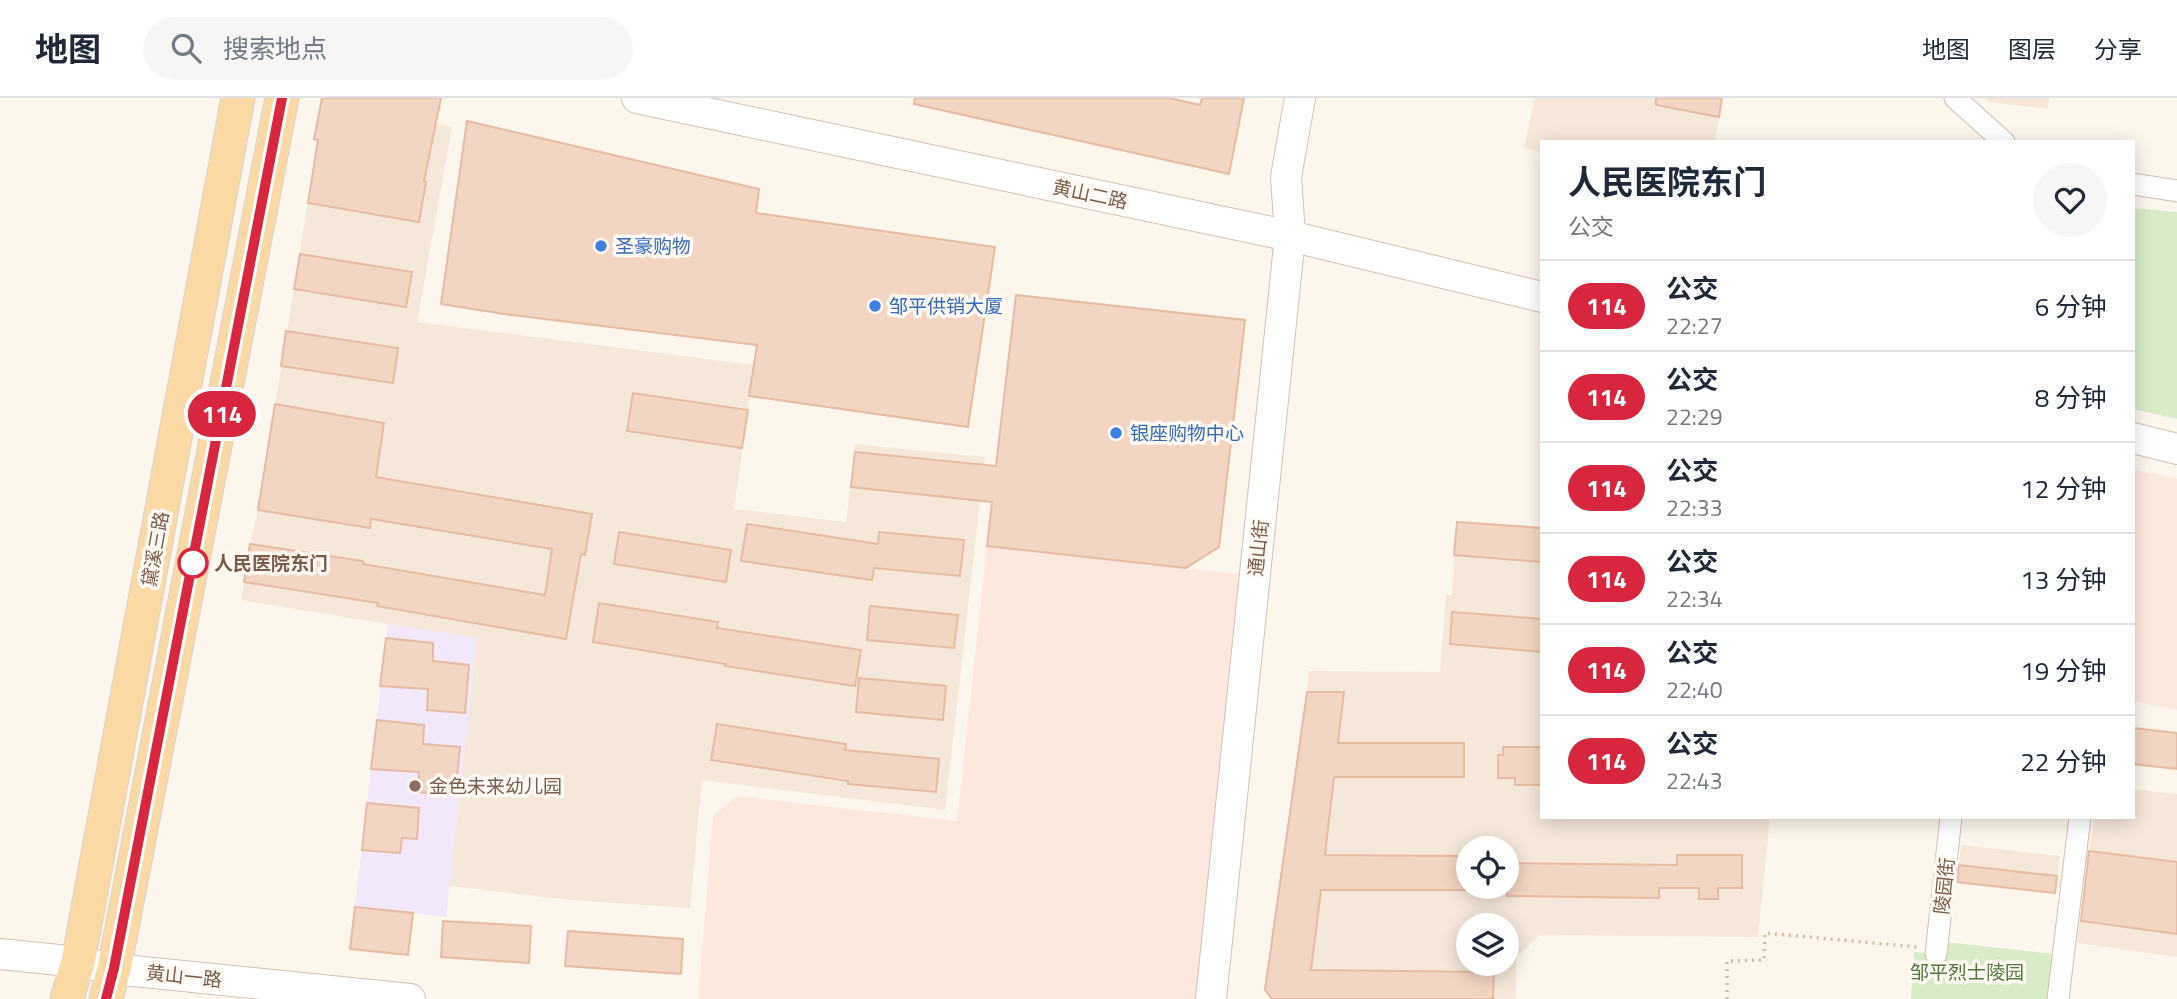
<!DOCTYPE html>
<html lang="zh">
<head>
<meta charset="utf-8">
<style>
	:root { --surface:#fff; --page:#f6f6f7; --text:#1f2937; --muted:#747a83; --line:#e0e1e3 }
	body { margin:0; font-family:"Titillium Web","Noto Sans SC",sans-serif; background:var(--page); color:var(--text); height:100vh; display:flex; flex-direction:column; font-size:26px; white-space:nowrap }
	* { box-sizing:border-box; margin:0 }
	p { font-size:23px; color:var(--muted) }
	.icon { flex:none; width:38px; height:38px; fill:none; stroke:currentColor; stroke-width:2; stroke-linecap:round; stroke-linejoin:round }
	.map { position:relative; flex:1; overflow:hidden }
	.details { position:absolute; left:1540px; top:42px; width:595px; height:679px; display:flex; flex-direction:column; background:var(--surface); border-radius:0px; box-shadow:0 4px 18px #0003 }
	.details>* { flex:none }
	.badge { padding:0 14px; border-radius:23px; font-size:24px; line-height:46px }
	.fabs { position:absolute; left:1456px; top:738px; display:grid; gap:14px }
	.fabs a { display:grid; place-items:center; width:63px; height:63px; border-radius:50%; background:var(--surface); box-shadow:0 4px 18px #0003; font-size:35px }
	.map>.badge { position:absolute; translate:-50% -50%; box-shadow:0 0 0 4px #fff }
	.round { display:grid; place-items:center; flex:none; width:74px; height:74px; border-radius:37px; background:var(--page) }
	.summary { display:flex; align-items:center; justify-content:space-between; height:119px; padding:0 28px }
	h1 { font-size:33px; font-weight:700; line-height:52px }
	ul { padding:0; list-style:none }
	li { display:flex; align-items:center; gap:21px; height:91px; padding:0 28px; border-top:2px solid var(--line) }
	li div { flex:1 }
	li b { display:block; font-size:26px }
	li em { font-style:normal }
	li .badge { min-width:77px; font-weight:700; text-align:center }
	header { display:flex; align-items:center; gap:42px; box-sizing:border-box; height:98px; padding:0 35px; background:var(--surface); border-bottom:2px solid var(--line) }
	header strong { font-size:33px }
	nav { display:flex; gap:38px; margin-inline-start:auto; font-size:24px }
	.search { width:490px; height:63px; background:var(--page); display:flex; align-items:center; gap:18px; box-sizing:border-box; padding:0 24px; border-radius:38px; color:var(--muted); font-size:26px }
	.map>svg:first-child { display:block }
	.residential { fill:#f5e8da; fill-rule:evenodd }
	.commercial { fill:#fde8e0 }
	.education { fill:#f3e8fa }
	.green { fill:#d8ecc9 }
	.building { fill:#f3d5c3; stroke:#e6bba3; stroke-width:2 }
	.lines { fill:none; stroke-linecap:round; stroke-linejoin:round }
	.street-casing { stroke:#d1beb0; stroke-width:23 }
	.secondary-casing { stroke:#d6c0b0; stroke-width:32 }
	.primary-casing { stroke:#dad1cd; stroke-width:35 }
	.path { stroke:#d9b8a5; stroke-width:3.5; stroke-dasharray:2 5; stroke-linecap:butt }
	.street { stroke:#fff; stroke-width:21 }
	.secondary { stroke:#fff; stroke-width:30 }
	.primary { stroke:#fbd9a5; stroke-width:33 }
	.line-casing { stroke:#fff; stroke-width:16 }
	.line { stroke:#d7263d; stroke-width:10 }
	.shop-dot { fill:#3f7fe0; stroke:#fffaf3; stroke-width:2.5 }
	.stop-dot { fill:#fff; stroke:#d7263d; stroke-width:3.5 }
	.education-dot { fill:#8d6e63; stroke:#fffaf3; stroke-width:2.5 }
	.labels { text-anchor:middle; stroke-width:7; stroke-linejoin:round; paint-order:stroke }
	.street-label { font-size:19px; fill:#7a5c4d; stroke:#fffaf3 }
	.shop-label { font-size:19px; fill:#366cbe; stroke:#fffaf3; text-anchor:start }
	.stop-label { font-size:19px; font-weight:bold; fill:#7a5c4d; stroke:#fffaf3; text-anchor:start }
	.education-label { font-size:19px; fill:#785e54; stroke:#fffaf3; text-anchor:start }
	.park-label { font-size:19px; fill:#537a41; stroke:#fffaf3 }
</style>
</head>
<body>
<header>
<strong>地图</strong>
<div class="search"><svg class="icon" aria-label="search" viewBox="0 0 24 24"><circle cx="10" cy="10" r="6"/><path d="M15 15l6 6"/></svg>搜索地点</div>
<nav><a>地图</a><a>图层</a><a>分享</a></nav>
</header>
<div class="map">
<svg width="2177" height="901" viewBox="0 0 2177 901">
	<rect width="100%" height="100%" fill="#fdf6ec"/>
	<g class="residential">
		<path d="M1535 0H1722L1715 44H1542V54L1524 50Z"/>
		<path d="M1985 0H2049L2048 11 1989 4Z"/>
		<path d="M436 26 452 29 417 224 754 267 734 411 846 424 855 346 985 359 945 712 702 682 690 810 570 802 449 788 477 541 241 502 250 446 258 412 318 42 428 64Z"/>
		<path d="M1457 424 1542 430V719H1770L1758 839 1540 837 1516 859V901H1308L1344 594H1307L1309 573 1440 574 1446 497H1452ZM1468 751H1507V789H1468ZM1468 828H1507V866H1468Z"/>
		<path d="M2133 691 2177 696V859L2077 845 2094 719H2133Z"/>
		<path d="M1961 747 2060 758 2055 795 1957 784Z"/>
	</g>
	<g class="commercial">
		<path d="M2133 371 2177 381V612L2133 603Z"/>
		<path d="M987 448 1246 477 1203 901H698L713 718 736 698 957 723Z"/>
	</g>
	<path class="education" d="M388 526 477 540 446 819 413 815 408 857 350 851Z"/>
	<g class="green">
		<path d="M2133 110 2177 114V321L2133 311Z"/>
		<path d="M1946 844 2054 856 2047 901H1911L1914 854 1936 856Z"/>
	</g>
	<g class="building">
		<path d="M322 0H441L424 83 426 84 419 124 308 105 318 42 314 41Z"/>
		<path d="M915 0H1169L1200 7 1202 0H1244L1229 76 914 6Z"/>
		<path d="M1656 0H1722L1719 19 1656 7Z"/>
		<path d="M467 23 759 91 756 115 995 149 968 329 749 298 757 247 504 216 441 206Z"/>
		<path d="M300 156 412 174 406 209 294 191Z"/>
		<path d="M1016 197 1245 222 1219 449 1186 470 987 448 992 404 851 389 855 354 996 368Z"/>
		<path d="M286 233 398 250 393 285 281 268Z"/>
		<path d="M633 295 748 312 742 350 627 333Z"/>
		<path d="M275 306 384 325 376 379 592 416 585 457 581 456 566 541 377 508 378 505 244 484 250 446 363 463V466L545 497 552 451 371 421 370 430 258 412Z"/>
		<path d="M1457 424 1542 430V464L1454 457Z"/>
		<path d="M747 426 878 446 879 434 964 442 960 478 874 470 872 482 741 463Z"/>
		<path d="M619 434 731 452 726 484 614 466Z"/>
		<path d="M599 505 718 524 717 530 861 552 855 588 725 568V566L593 544Z"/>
		<path d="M870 508 958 517 954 550 867 542Z"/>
		<path d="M1452 514 1542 521V554L1450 546Z"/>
		<path d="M386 540 433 545V563L469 567 465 615 427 612 428 591 380 588Z"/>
		<path d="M859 580 946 588 943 622 856 614Z"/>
		<path d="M1307 594H1344L1338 645H1464V679H1334L1325 757 1466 758V792H1321L1311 872 1494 874 1493 901H1272L1265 892Z"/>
		<path d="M377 622 424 627 423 646 460 649 455 698 418 694 419 674 371 671Z"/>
		<path d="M717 626 846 646 845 652 939 661 936 694 848 686V683L711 662Z"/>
		<path d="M2133 630 2177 635V671L2133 666Z"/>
		<path d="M1503 649H1542V687H1515V680H1498V657H1503Z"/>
		<path d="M367 705 419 710 417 741 402 740 400 755 362 752Z"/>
		<path d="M2089 753 2177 764V836L2081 823Z"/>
		<path d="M1677 757H1742V790H1718V801H1699V790H1659V800L1507 798V765L1677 767Z"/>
		<path d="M1959 767 2057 778 2055 795 1957 784Z"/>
		<path d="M355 809 413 815 408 857 350 851Z"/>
		<path d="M443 823 531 828 529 865 441 859Z"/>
		<path d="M568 833 683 841 681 876 565 868Z"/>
	</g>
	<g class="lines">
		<defs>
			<g id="street">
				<path d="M1955 0 2004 44"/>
				<path d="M2133 86 2177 93"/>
				<path d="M1936 856 1951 719"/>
				<path d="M2058 901 2080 719"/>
			</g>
			<g id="secondary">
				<path d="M637 0 1290 138 1542 199"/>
				<path d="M2133 340 2177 351"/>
				<path d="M0 856 78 864 114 871 410 901"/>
				<path d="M1211 901 1290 138 1286 79 1300 0"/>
			</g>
			<g id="primary">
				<path d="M67 901 78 864 238 0"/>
				<path d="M106 901 114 871 282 0"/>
			</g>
		</defs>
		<use href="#street" class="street-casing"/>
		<use href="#secondary" class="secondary-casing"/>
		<use href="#primary" class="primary-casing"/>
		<path class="path" d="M1727 901V863L1764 862 1765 835 1917 849"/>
		<use href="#street" class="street"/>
		<use href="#secondary" class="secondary"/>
		<use href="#primary" class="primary"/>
	</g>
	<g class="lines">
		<defs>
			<path id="line" d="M106 901 114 870 282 0"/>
		</defs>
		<use href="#line" class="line-casing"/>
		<use href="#line" class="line"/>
	</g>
	<g class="shop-dot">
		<circle cx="601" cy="148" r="7"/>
		<circle cx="875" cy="208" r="7"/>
		<circle cx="1116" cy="335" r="7"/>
	</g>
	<circle class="stop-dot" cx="193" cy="465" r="14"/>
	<circle class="education-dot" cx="415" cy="688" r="7"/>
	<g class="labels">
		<g class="street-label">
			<text transform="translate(1090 96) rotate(12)" y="7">黄山二路</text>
			<text transform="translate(1258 450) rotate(-84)" y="7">通山街</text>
			<text transform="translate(155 451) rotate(-80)" y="7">黛溪三路</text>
			<text transform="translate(1944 788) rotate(-84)" y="7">陵园街</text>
			<text transform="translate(184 878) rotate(6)" y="7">黄山一路</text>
		</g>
		<g class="shop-label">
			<text x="615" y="155">圣豪购物</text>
			<text x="889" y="215">邹平供销大厦</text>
			<text x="1130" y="342">银座购物中心</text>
		</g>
		<g class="stop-label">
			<text x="214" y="472">人民医院东门</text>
		</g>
		<g class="education-label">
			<text x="429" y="695">金色未来幼儿园</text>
		</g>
		<g class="park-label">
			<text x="1967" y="881">邹平烈士陵园</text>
		</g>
	</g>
</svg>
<div class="fabs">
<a><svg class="icon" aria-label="locate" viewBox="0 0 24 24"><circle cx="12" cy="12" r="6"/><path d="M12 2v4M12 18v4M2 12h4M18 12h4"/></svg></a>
<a><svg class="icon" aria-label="layers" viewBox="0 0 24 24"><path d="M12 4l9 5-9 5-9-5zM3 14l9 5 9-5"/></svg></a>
</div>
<b class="badge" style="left:222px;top:316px;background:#d7263d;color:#fff">114</b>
<section class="details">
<div class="summary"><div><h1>人民医院东门</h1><p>公交</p></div><a class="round"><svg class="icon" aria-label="heart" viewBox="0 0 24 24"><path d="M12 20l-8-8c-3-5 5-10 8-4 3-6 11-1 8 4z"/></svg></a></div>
<ul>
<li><span class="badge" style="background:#d7263d;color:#fff">114</span><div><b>公交</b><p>22:27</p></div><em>6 分钟</em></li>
<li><span class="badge" style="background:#d7263d;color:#fff">114</span><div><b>公交</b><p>22:29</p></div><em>8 分钟</em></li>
<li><span class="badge" style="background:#d7263d;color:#fff">114</span><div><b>公交</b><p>22:33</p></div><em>12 分钟</em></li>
<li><span class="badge" style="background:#d7263d;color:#fff">114</span><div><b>公交</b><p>22:34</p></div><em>13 分钟</em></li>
<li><span class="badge" style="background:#d7263d;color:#fff">114</span><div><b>公交</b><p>22:40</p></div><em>19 分钟</em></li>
<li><span class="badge" style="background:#d7263d;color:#fff">114</span><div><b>公交</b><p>22:43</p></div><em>22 分钟</em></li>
</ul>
</section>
</div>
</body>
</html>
